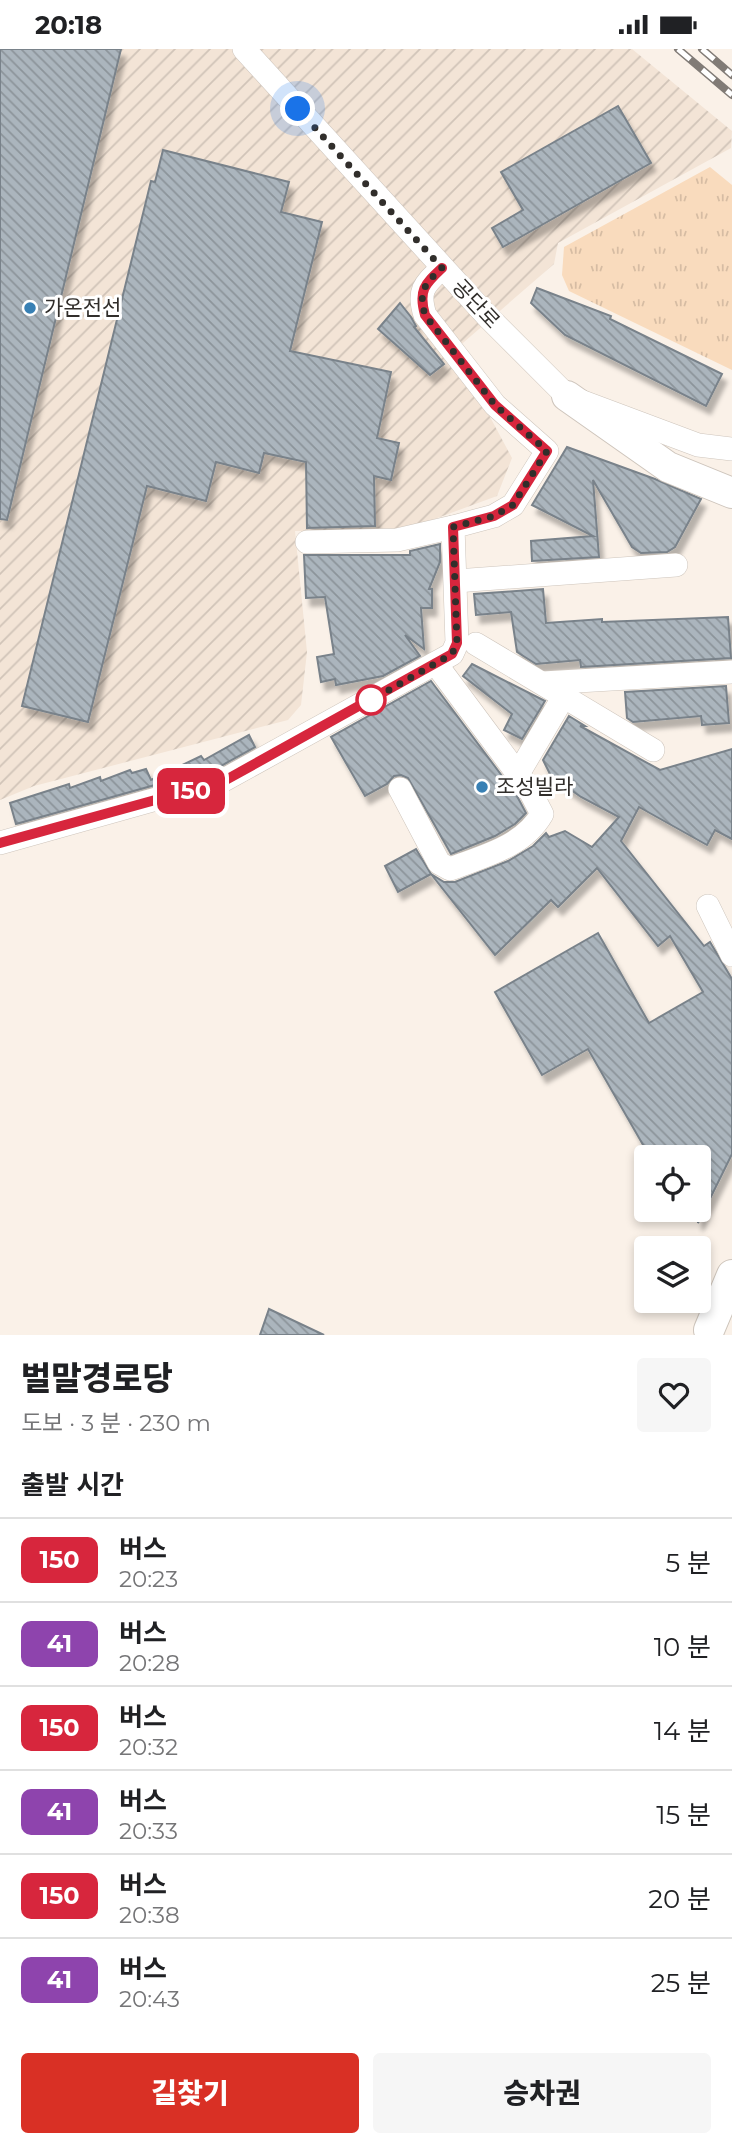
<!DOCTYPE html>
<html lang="ko">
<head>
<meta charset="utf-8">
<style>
	:root { --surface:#fff; --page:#f6f6f6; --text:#202124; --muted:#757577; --line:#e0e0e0; --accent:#d93025 }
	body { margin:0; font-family:Montserrat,"Noto Sans KR",sans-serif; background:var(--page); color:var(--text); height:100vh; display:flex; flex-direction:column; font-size:26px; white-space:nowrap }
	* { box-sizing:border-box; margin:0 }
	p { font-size:23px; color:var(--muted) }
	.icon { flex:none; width:38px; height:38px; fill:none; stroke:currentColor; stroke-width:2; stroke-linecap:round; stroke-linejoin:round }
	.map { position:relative; height:1286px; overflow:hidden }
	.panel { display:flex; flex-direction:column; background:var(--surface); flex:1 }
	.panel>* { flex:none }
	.badge { padding:0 14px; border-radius:10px; font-size:24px; line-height:46px }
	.controls { position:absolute; left:634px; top:1096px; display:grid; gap:14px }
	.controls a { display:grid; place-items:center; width:77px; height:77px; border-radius:7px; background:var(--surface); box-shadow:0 4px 10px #0003; font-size:35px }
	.you { position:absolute; width:35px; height:35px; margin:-18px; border:5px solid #fff; border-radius:50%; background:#1a73e8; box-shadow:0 0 0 10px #1a73e833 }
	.map>.badge { position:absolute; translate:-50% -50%; box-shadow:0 0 0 4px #fff }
	h2 { padding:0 21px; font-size:26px; line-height:63px }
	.round { display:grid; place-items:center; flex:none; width:74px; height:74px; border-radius:7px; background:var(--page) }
	.head { display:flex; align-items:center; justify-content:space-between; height:119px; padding:0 21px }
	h1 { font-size:33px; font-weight:800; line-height:52px }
	.button { display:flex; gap:14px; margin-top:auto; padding:14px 21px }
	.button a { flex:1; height:80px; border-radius:7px; background:var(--accent); color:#fff; font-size:28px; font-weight:800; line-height:80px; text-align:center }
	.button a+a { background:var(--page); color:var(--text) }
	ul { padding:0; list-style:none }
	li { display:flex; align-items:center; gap:21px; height:84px; padding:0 21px; border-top:2px solid var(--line) }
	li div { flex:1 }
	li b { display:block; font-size:26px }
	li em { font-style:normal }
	li .badge { min-width:77px; font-weight:700; text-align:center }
	.status { display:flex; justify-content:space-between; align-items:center; height:49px; padding:0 35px; background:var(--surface); direction:ltr }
	.status svg { height:19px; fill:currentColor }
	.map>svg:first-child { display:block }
	.industrial { fill:url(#industrial-furrows) }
	.grass { fill:url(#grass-tufts) }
	.building { fill:url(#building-back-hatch); stroke:#79828a; stroke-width:2; filter:url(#shadow) }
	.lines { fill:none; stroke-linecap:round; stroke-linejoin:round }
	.minor-casing { stroke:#cec5bc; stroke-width:24 }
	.major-casing { stroke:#cec5bc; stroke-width:32 }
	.minor { stroke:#fff; stroke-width:23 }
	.major { stroke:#fff; stroke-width:30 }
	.rail-casing { stroke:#817b76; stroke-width:8 }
	.rail { stroke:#fff; stroke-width:5; stroke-dasharray:16; stroke-linecap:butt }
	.line-casing { stroke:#fff; stroke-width:16 }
	.line { stroke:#d7263d; stroke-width:10 }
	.walk { stroke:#312e2b; stroke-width:7; stroke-dasharray:0 12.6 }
	.poi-dot { fill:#3880b4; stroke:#fff; stroke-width:2.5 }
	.stop-dot { fill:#fff; stroke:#d7263d; stroke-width:3.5 }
	.labels { text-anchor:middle; stroke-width:6; stroke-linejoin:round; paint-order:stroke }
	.street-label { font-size:21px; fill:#312e2b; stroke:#fff }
	.poi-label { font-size:21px; fill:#312e2b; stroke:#fff; text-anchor:start }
</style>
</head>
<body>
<div class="status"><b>20:18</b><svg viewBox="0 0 49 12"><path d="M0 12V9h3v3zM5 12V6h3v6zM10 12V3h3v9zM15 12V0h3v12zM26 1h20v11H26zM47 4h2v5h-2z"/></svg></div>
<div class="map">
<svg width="732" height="1286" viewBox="0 0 732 1286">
	<defs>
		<pattern id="industrial-furrows" width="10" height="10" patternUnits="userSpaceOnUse" patternTransform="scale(1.75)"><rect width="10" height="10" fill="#f3e4d6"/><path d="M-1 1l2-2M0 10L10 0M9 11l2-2" fill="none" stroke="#d1c4b8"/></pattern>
		<pattern id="grass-tufts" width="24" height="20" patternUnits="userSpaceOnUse" patternTransform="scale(1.75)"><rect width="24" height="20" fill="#f9dbbd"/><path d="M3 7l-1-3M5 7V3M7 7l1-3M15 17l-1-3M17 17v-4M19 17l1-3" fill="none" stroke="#d6bca3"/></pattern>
		<pattern id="building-back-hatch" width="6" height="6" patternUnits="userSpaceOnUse" patternTransform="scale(1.75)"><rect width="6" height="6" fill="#abb5bd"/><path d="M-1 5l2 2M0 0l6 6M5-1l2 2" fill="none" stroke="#8c949a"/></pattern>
		<filter id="shadow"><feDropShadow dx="4.5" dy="8" stdDeviation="2" flood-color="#0004"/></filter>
	</defs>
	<rect width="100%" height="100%" fill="#faf1e8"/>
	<path class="industrial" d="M0 0H632L732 82 731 99 558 194 554 215 449 306 482 353 512 409 497 447 402 482H295L307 603 301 656 288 671 34 737 0 751Z"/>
	<path class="grass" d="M710 118 732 136V321L569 242 562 226 564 198Z"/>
	<g class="building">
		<path d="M0 0H121L7 471 0 470Z"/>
		<path d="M618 57 651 114 503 198 492 179 523 161 501 123Z"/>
		<path d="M163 101 289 133 281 163 322 173 290 302 391 323 377 389 399 394 391 431 374 427 375 477 307 479 306 413 264 404 259 424 216 413 206 452 147 437 88 673 22 657 151 132 155 133Z"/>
		<path d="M537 239 611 267 610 270 722 325 706 357 565 286 531 254Z"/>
		<path d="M400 254 411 268 416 277 414 278 444 315 430 326 378 280Z"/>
		<path d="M567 398 655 430 701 450 675 498 667 503 641 504 632 498 593 431 599 508 532 512 531 492 593 487 532 456Z"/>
		<path d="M440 495V513L429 540H432V559H421L424 600 405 586 420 607 383 627 336 636 335 630 321 633 317 608 334 605 325 548 306 549 304 506H410V502Z"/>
		<path d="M543 540 546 574 602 570V573L728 568 731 609 581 618 580 611 536 615 517 603 511 563 476 566 474 545Z"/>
		<path d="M472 615 545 652 522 690 504 681 512 665 463 627Z"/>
		<path d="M431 632 517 747 526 764 515 775 495 787 451 805 408 729 401 726 394 727 387 735 365 747 331 688Z"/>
		<path d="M726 637 729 674 702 676 701 667 633 673 627 669 625 643Z"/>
		<path d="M569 667 585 677H580L660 721 732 700V790L715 781 707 796 639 758 621 792 704 897 710 893 732 930V1105L698 1174V1108H650L588 1000 542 1026 495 943 598 884 649 974 703 943 670 887 658 897 597 819 558 858 551 851 495 906 431 825 444 833H455L508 812 533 797 546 784 549 788 565 782 592 798 619 768 581 748 551 727 543 711Z"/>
		<path d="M249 686 255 698 219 718 16 775 10 754 69 735 70 739 100 728 101 732 130 721 132 724 146 720 151 731 201 707 204 711Z"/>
		<path d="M416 800 431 825 398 843 385 817Z"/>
		<path d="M269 1260 324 1286H260Z"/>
	</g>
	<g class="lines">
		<defs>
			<g id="minor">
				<path d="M244 0 488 268 567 347 698 396 732 400"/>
				<path d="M307 493 397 491 453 478"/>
				<path d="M456 532 676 516"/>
				<path d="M476 595 653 701"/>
				<path d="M543 634 732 623"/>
				<path d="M518 725 564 647"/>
				<path d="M400 740 439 814 450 820C484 807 523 798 542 765L529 740 436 615"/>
				<path d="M0 794 224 731 452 605 457 594 453 478 494 467 513 456 547 402 495 356 425 266C417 241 425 235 442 219"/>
				<path d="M708 857 732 906"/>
			</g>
			<g id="major">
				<path d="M567 347 668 418 732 444"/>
				<path d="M709 1281 732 1226"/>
			</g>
		</defs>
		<use href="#minor" class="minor-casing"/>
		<use href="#major" class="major-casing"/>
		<use href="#minor" class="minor"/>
		<use href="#major" class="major"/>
		<defs>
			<g id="rail">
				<path d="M678 0 732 46"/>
				<path d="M702 0 732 26"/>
			</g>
		</defs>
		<use href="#rail" class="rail-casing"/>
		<use href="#rail" class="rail"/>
	</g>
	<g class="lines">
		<defs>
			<path id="line" d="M0 794 224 732 452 605 457 594 453 478 494 467 513 456 547 402 495 356 425 266C418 241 425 235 442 219"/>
		</defs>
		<use href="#line" class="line-casing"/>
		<use href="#line" class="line"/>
		<path class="walk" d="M298 60 442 219C425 235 418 241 425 266L495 356 547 402 513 456 494 467 453 478 457 594 452 605 368 653 371 651"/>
	</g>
	<g class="poi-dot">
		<circle cx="30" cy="259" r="7"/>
		<circle cx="482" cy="738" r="7"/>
	</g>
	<circle class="stop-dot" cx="371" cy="651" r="14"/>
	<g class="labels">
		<g class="street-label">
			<text transform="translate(476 255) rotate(47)" y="7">공단로</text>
		</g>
		<g class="poi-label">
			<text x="44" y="266">가온전선</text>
			<text x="496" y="745">조성빌라</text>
		</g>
	</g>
</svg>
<div class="controls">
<a><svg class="icon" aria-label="locate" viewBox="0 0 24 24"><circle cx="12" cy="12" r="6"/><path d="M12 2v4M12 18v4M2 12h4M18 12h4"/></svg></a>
<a><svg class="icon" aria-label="layers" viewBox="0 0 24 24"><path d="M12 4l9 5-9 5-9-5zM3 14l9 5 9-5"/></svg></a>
</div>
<div class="you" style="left:298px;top:60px"></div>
<b class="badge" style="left:191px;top:742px;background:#d7263d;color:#fff">150</b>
</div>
<section class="panel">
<div class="head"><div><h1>벌말경로당</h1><p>도보 · 3 분 · 230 m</p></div><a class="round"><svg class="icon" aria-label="heart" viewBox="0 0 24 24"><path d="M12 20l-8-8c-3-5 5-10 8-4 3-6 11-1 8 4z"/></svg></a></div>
<h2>출발 시간</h2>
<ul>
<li><span class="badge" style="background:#d7263d;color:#fff">150</span><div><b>버스</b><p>20:23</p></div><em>5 분</em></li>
<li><span class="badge" style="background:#8e44ad;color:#fff">41</span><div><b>버스</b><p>20:28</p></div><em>10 분</em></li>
<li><span class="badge" style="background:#d7263d;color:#fff">150</span><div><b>버스</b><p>20:32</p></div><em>14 분</em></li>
<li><span class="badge" style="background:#8e44ad;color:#fff">41</span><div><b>버스</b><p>20:33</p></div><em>15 분</em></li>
<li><span class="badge" style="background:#d7263d;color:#fff">150</span><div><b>버스</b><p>20:38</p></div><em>20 분</em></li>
<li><span class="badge" style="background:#8e44ad;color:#fff">41</span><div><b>버스</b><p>20:43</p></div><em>25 분</em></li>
</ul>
<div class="button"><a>길찾기</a><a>승차권</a></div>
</section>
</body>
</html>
